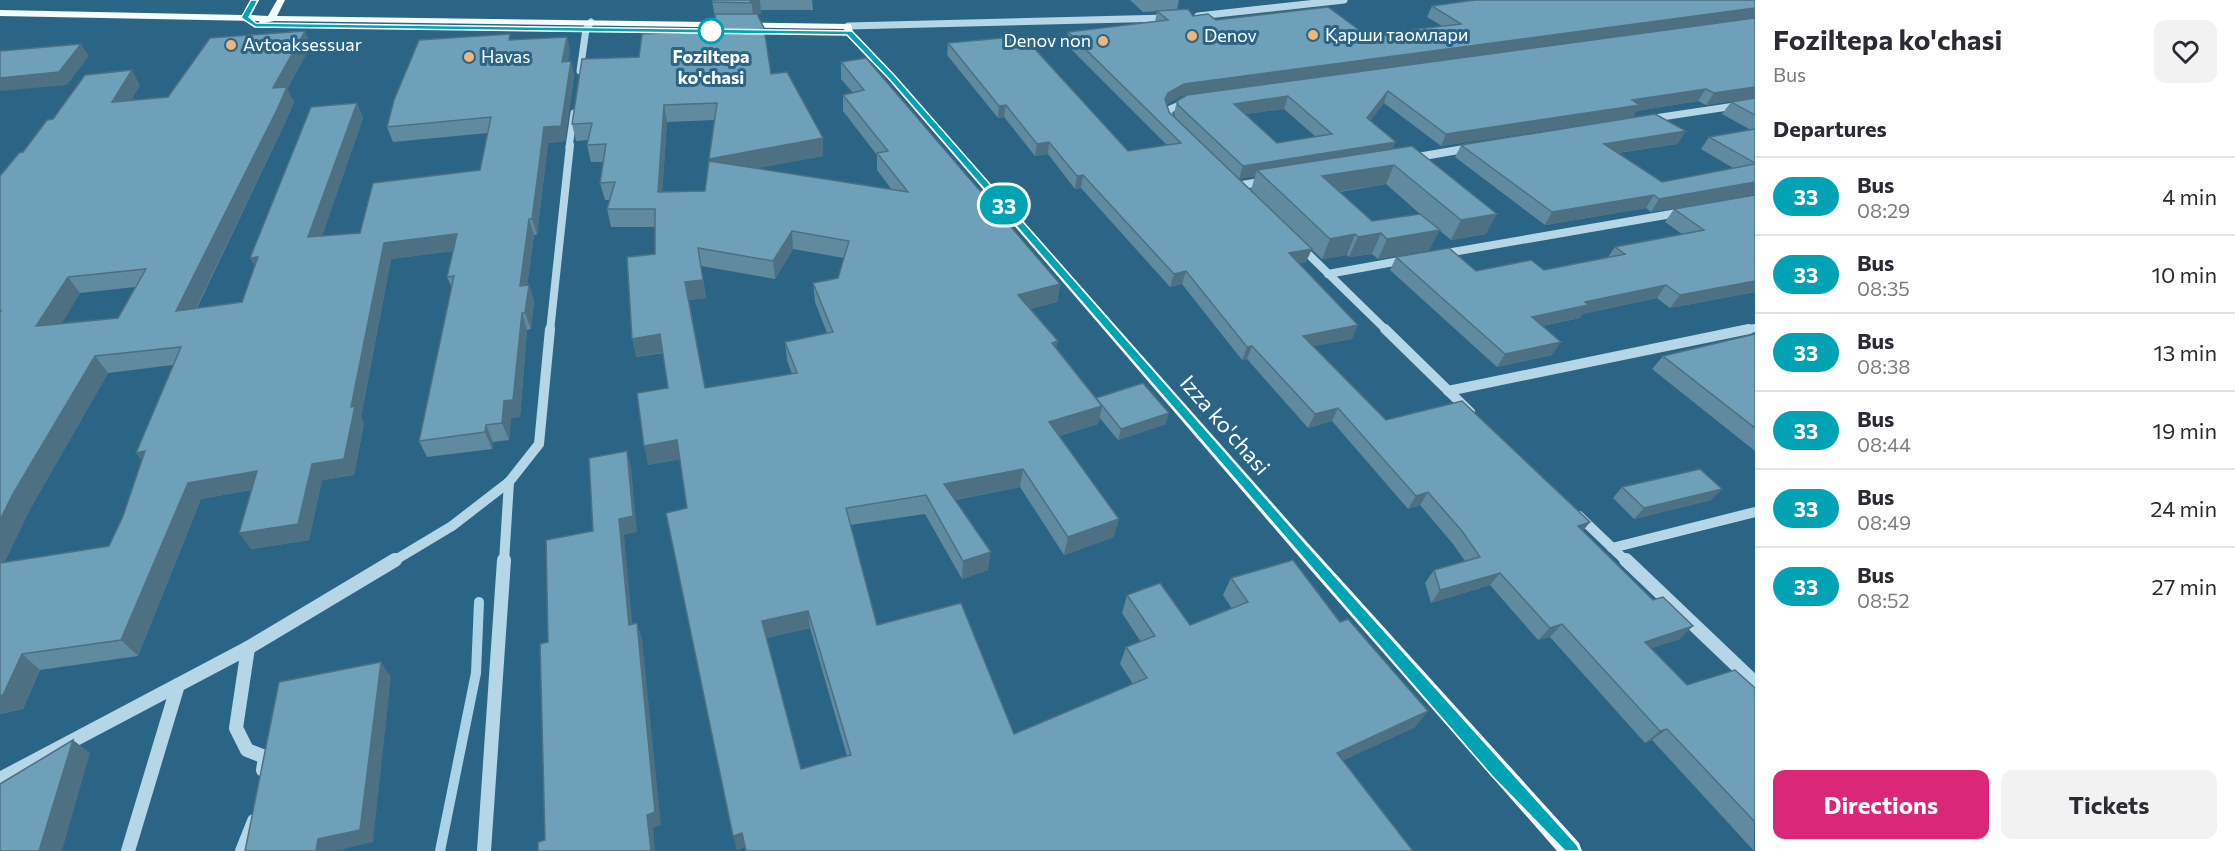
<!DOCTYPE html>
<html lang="en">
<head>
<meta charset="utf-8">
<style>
	:root { --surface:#fff; --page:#f2f2f3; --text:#2b2b33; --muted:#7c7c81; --line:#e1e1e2; --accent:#db2777 }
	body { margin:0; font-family:Commissioner,sans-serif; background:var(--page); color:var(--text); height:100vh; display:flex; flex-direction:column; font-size:22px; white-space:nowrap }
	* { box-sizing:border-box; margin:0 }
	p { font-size:20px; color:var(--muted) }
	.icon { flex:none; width:33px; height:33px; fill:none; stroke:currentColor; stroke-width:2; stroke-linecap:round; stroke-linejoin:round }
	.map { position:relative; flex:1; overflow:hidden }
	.panel { display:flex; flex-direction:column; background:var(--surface); width:480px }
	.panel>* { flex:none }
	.badge { padding:0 12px; border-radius:20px; font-size:21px; line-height:39px }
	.map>.badge { position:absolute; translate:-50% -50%; box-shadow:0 0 0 3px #fff }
	h2 { padding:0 18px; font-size:22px; line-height:54px }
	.round { display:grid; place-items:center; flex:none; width:63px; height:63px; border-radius:12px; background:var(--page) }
	.summary { display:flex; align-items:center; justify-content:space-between; height:102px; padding:0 18px }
	h1 { font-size:28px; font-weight:700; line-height:45px }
	.button { display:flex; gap:12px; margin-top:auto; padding:12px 18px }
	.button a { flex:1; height:69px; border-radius:12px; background:var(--accent); color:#fff; font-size:24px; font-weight:700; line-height:69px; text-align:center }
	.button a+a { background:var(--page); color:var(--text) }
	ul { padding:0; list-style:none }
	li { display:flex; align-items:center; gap:18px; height:78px; padding:0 18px; border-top:2px solid var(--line) }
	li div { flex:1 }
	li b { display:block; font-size:22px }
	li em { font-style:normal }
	li .badge { min-width:66px; font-weight:700; text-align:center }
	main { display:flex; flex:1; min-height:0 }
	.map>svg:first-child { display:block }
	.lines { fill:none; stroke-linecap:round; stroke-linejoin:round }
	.stream { stroke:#aad3e7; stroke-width:10 }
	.minor-far3 { stroke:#b5d6e7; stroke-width:7 }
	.minor-far2 { stroke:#b5d6e7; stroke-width:8 }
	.minor-far1 { stroke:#b5d6e7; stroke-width:10 }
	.minor { stroke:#b5d6e7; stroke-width:14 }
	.major { fill:#f6fbfe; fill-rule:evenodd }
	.wall { fill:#5f8aa0; fill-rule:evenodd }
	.shaded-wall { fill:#4d7082 }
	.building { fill:#6ea0ba; stroke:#4d7082; stroke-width:1.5; fill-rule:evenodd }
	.line { fill:#00a3b4; stroke:#fff; stroke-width:1.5 }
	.stop-dot { fill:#fff; stroke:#00a3b4; stroke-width:3 }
	.poi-dot { fill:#eeb57d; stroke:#2a6585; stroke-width:2 }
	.labels { text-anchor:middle; stroke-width:6; stroke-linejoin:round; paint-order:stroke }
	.far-poi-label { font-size:18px; fill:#fff; stroke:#2a6585; text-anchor:start }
	.far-stop-label { font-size:18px; font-weight:bold; fill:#fff; stroke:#2a6585 }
	.street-label { font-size:22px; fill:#fff; stroke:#2a6585 }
</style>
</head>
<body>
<main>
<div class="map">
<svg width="1755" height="851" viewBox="0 0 1755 851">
	<rect width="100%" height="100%" fill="#2a6585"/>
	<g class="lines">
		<path class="stream" d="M440 851 476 673 479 602"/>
		<g class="minor-far3">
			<path d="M1198 16 1344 0"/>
			<path d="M848 26 1168 18"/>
			<path d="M580 71 586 29 591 22"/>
			<path d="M1648 119 1755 103"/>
			<path d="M1171 121 1168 110 1189 101"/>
			<path d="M569 147 574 113"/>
		</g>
		<g class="minor-far2">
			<path d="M1412 158 1470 148"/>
			<path d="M1236 186 1266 181"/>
			<path d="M1301 247 1387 331"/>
			<path d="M1441 254 1683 212"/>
			<path d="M1328 274 1405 260"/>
			<path d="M550 331 570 145"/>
			<path d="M1742 331 1755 328"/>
		</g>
		<g class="minor-far1">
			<path d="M1385 329 1470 412"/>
			<path d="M1448 391 1749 329"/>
			<path d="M1579 516 1627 562"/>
			<path d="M1612 548 1755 512"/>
			<path d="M392 562 452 526 509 482 539 444 550 329"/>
			<path d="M504 562 509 482"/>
		</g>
		<g class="minor">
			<path d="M1626 560 1755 683"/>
			<path d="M248 648 236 728 247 750 265 757 263 770"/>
			<path d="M0 779 248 648 395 560"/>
			<path d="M128 851 178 685"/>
			<path d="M242 851 254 821"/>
			<path d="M484 851 504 560"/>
		</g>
		<path class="major" d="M251 0H259L251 15 268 16 277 0H285L277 16 851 24 853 32 895 76 1306 541 1579 843 1582 851H1557L1294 551 889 80 846 35 844 29 274 21 260 24 259 21 0 16V10L242 15Z"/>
	</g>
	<g class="wall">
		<path d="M712 0H812L813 10H761V13L757 15 771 74 823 138V156L756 168 892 190 877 170V155L843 111V95L853 93 841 79V62L1060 284 1057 302 1030 309 1056 349 1096 398 1166 424 1118 440 1099 417 1098 424 1059 436 1114 537 1064 555 1020 487 955 500 988 570 962 579 925 514 850 525 877 625 1014 734 1133 684 1120 664 1126 647 1141 642 1122 613 1127 595 1190 625 1232 609 1223 595 1231 578 1340 622 1428 711 1414 728 745 847 737 850 680 459 648 465 668 388 663 353 636 357 655 254V227H611L607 209 610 200H605L600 183 604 162H591L587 145 588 140 576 141 572 124 639 57 717 31ZM714 120 705 191 662 192 667 122ZM793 249 844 258 838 278 813 283 815 302 827 333 785 342 787 360 792 374 705 388 689 300 706 298 701 266 775 279ZM810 628 847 756 801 769 766 638Z"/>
		<path d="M1130 0H1179L1177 10 1143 12Z"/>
		<path d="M1755 0 1409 65 1755 18V194L1651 212 1646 208 1545 225 1455 157 1461 145 1686 131 1677 144 1618 153 1662 182 1733 168 1701 149 1709 137 1751 130 1722 114 1731 102 1745 99 1706 105 1698 101 1636 111 1633 117 1441 146 1384 103 1370 121 1393 149 1486 234 1451 240 1439 230 1429 250 1378 259 1372 254 1349 257 1347 255 1322 259 1311 249 1306 262 1299 263 1352 339 1313 346 1386 420 1590 522 1583 531 1680 639 1651 648 1687 685 1755 688 1754 851 1652 740 1645 743 1550 637 1538 640 1490 585 1431 603 1425 583 1434 570 1465 561 1453 544 1420 505 1408 509 1332 421 1308 428 1247 359 1242 360 1182 284 1170 287 1081 188 1075 189 1048 154 1035 156 1004 117 998 118 947 55 948 43 1128 151 1167 145 1066 44 1068 32 1155 22 1157 11 1216 20 1366 35 1442 26 1427 17 1432 6ZM1181 96H1186L1177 101 1174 113 1175 117 1239 179 1255 176 1251 190 1169 112 1167 104ZM1284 109 1316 137 1277 143 1245 114ZM1386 184 1420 214 1372 221 1340 192Z"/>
		<path d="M567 37 570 51 568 61H571L574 76 565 141 548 143 537 235H534L527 285H529L534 301 531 329 527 330 520 417 511 418 509 440 493 442 492 449 427 457 419 441 452 288 447 277 453 251 391 259 361 417 364 423 354 475 322 480 309 540 251 549V490L201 499 138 656 40 670 23 709 0 714V176L23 152 53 119 140 85 131 100 168 97 311 45 287 89 294 102 284 125 197 308 242 302 255 266 250 258 357 103 363 118 322 236 360 233 480 170 488 133 393 142 387 127 512 40ZM135 287 118 318 61 324 80 293ZM173 365 136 453 142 460 123 516 109 546 4 563 30 509 108 373Z"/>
		<path d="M1755 195V292L1670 308 1657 298 1582 314 1580 318 1542 326 1552 355 1497 367 1390 270 1396 257 1476 271 1544 270 1608 257 1615 247 1682 234 1665 222 1674 209Z"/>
		<path d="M1755 334V451L1652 369 1663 356Z"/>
		<path d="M1622 487 1711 500 1634 519 1613 498Z"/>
	</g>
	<g class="shaded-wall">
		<path d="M752 0H760L761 13 753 18 752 3 750 1Z"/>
		<path d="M1755 8V18L1181 96 1165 105V99L1168 93 1184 84Z"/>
		<path d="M305 31 311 45 287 89 294 102 284 125 187 327 176 311 273 88Z"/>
		<path d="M567 37 570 51 565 76 562 62Z"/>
		<path d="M81 44 89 56 67 85 0 91V78Z"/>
		<path d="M571 61 574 76 565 141 548 143 537 235 532 219 544 127Z"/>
		<path d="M132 70 140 85 121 117 112 102Z"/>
		<path d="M1755 87V98L1706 105 1714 93Z"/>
		<path d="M1706 89 1698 101 1636 111 1633 117 1441 146 1446 134 1632 100Z"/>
		<path d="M1388 91 1384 103 1362 131 1367 118Z"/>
		<path d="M1288 96 1284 109 1230 116 1234 104Z"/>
		<path d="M357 103 363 118 316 254 308 237Z"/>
		<path d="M664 105 667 122 661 210 658 192Z"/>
		<path d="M1006 105 1004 117 998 118 999 106Z"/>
		<path d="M1686 131 1677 144 1597 156 1604 144Z"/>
		<path d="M823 138V156L712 177 709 159Z"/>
		<path d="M1049 142 1048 154 1035 156 1037 144Z"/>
		<path d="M1396 142 1390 154 1257 170 1255 176 1239 179 1243 166Z"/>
		<path d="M1394 165 1386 184 1315 195 1322 176Z"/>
		<path d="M1083 175 1081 188 1075 189 1077 176Z"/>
		<path d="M1755 182V192L1754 194 1651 212 1659 199Z"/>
		<path d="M1654 195 1646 208 1545 225 1552 212Z"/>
		<path d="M1497 214 1486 234 1451 240 1461 220Z"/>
		<path d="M529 219 534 235 525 302 520 286Z"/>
		<path d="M1440 230 1429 250 1378 259 1387 239Z"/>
		<path d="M792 231 793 249 775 279 773 261Z"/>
		<path d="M1381 233 1372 254 1349 257 1358 237Z"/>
		<path d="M457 234 463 250 391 259 361 417 364 423 354 475 322 480 309 540 251 549 239 533 312 464 351 407 384 243Z"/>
		<path d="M1355 234 1347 255 1322 259 1330 239Z"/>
		<path d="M698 248 706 298 689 300 685 282Z"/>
		<path d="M1312 249 1306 262 1284 266 1289 253Z"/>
		<path d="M258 257 260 275 250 258Z"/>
		<path d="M1186 271 1182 284 1170 287 1174 274Z"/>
		<path d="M68 277 80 293 50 343 36 326Z"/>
		<path d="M1755 281V292L1670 308 1680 295Z"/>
		<path d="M1060 284 1057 302 1015 313 1018 295Z"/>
		<path d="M529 285 534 301 531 329 525 313Z"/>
		<path d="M1666 285 1657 298 1582 314 1580 318 1523 330 1532 317 1585 302Z"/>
		<path d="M522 313 527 330 520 417 511 418 509 440 502 423 504 401Z"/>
		<path d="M1358 325 1352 339 1298 349 1303 336Z"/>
		<path d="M660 334 664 352 636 357 632 339Z"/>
		<path d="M1058 341 1055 359 1052 343Z"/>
		<path d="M1561 342 1552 355 1497 367 1505 354Z"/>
		<path d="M1252 346 1247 359 1242 360 1247 347Z"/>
		<path d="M95 356 108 373 30 509 0 572V520L14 492Z"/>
		<path d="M1102 406 1098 424 1045 440 1049 422Z"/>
		<path d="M1338 408 1332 421 1308 428 1315 414Z"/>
		<path d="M1169 413 1166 424 1118 440 1121 429Z"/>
		<path d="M486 425 493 442 492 449 485 432Z"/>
		<path d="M677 440 681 459 648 465 644 446Z"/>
		<path d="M145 451 149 469 136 453Z"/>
		<path d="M627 451 631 467 637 532 624 535 634 640 629 625 619 519Z"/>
		<path d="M1023 469 1020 487 943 502 944 484Z"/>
		<path d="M257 471 268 487 201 499 138 656 121 640 188 483Z"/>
		<path d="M1722 489 1711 500 1634 519 1644 508Z"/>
		<path d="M1428 492 1420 505 1408 509 1416 496Z"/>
		<path d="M1119 519 1114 537 1064 555 1068 537Z"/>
		<path d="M1590 522 1579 535 1578 526Z"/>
		<path d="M991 552 988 570 962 579 963 561Z"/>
		<path d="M1500 573 1490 585 1431 603 1440 590Z"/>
		<path d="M808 611 810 628 764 639 762 621Z"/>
		<path d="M637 623 642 638 661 825 653 828 655 851H651L647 815Z"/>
		<path d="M1562 624 1550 637 1538 640 1550 628Z"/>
		<path d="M1693 626 1680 639 1632 654 1645 642Z"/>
		<path d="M22 654 40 670 23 709 0 714V695Z"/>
		<path d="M381 662 391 677 373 842 336 851H316L318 839Z"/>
		<path d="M1428 711 1414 728 1325 769 1337 753Z"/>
		<path d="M1667 729 1652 740 1645 743 1660 731Z"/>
		<path d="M73 740 90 753 62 851H39Z"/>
		<path d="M742 833 746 847 737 850 733 836Z"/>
	</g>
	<g class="building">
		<path d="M712 0H752L750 1 752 3 713 2Z"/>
		<path d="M1475 0H1755V8L1184 84 1168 93 1165 99 1169 112 1312 249 1289 253 1358 325 1303 336 1386 420 1462 401 1590 522 1578 526 1653 600 1663 597 1693 626 1645 642 1687 685 1735 670 1755 688V822L1667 729 1660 731 1562 624 1550 628 1500 573 1440 590 1434 570 1480 557 1462 531 1428 492 1416 496 1338 408 1315 414 1252 346 1247 347 1186 271 1174 274 1083 175 1077 176 1049 142 1037 144 1006 105 999 106 948 43 1023 36 1128 151 1181 143 1068 32 1168 20 1157 11 1188 9 1193 16 1208 14 1216 20 1328 7 1366 35 1461 24 1432 6Z"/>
		<path d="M715 14H757L764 28 771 74 787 72 823 138 709 159 717 103 664 105 658 192 705 191 709 161 908 192 877 153 888 151 843 95 864 90 841 62 866 58 1060 284 1018 295 1058 341 1052 343 1102 406 1049 422 1119 519 1068 537 1023 469 944 484 991 552 963 561 926 495 846 508 877 625 961 603 1014 734 1147 678 1126 647 1155 636 1127 595 1160 583 1190 625 1248 602 1231 578 1293 560 1340 622 1348 619 1428 711 1337 753 1413 851H746L742 833 733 836 666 513 687 508 677 440 644 446 637 393 668 388 660 334 632 339 627 257 655 254V209H607L615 182 600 183 606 144 587 145 592 123 572 124 582 59 639 57 642 34 718 31ZM792 231 849 241 838 278 813 283 833 332 785 342 797 373 705 388 685 282 703 280 698 248 773 261ZM808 611 851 755 801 769 762 621Z"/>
		<path d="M1755 18V87L1714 93 1706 89 1632 100 1640 105 1446 134 1388 91 1367 118 1396 142 1243 166 1178 105 1177 101 1187 95ZM1288 96 1332 134 1277 143 1234 104Z"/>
		<path d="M305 31 273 88 287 87 277 110 176 311 242 302 258 257 250 258 311 107 357 103 308 237 360 233 373 183 480 170 491 117 387 127 394 100 419 40 510 34 509 40 567 37 562 62 571 61 561 126 544 127 532 219H529L520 286 529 285 525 313H522L513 400 504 401 502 423 486 425 485 432 419 441 454 276 447 277 457 234 384 243 351 407 355 406 344 459 312 464 298 524 239 533 257 471 188 483 121 640 22 654 3 695H0V563L109 546 123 516 145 451 136 453 181 347 95 356 14 492 0 520V312L1 311H0V176L19 153 23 152 47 120 53 119 85 75 132 70 112 102 168 97 210 38ZM146 269 118 318 36 326 68 277Z"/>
		<path d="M81 44 59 72 0 78V51Z"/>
		<path d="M1755 98V115L1731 102Z"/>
		<path d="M1655 114 1686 131 1604 144 1662 182 1755 164V182L1659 199 1654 195 1552 212 1461 145Z"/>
		<path d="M1755 129V163L1709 137Z"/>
		<path d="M1412 146 1497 214 1461 220 1394 165 1322 176 1372 221 1420 214 1440 230 1387 239 1381 233 1358 237 1355 234 1330 239 1257 170Z"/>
		<path d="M1755 195V281L1680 295 1666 285 1585 302 1588 305 1532 317 1561 342 1505 354 1396 257 1449 248 1476 271 1531 260 1544 270 1625 254 1615 247 1704 230 1674 209Z"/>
		<path d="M1755 334V428L1663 356Z"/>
		<path d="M1143 383 1169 413 1121 429 1096 398Z"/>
		<path d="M627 451 633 516 619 519 629 625 637 623 655 812 647 815 651 851H538V842L545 840 540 644 548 642 546 540 593 531 589 458Z"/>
		<path d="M1700 469 1722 489 1644 508 1622 487Z"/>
		<path d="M381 662 360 830 318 839 316 851H245L279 682Z"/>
		<path d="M73 740 39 851H0V784Z"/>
	</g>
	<path class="line" d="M251 0H258L249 17 256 23 852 31 895 76 1305 543 1577 845 1580 851H1565L1492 776 890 80 847 35 255 27 241 18Z"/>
	<circle class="stop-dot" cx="711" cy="31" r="12"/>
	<g class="poi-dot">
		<circle cx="1313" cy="35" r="6"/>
		<circle cx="1192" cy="36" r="6"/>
		<circle cx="1103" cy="41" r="6"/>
		<circle cx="231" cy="45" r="6"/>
		<circle cx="469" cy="57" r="6"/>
	</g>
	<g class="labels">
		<g class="far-poi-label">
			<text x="1325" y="41">Қарши таомлари</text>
			<text x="1204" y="42">Denov</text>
			<text x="1091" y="47" text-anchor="end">Denov non</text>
			<text x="243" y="51">Avtoaksessuar</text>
			<text x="481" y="63">Havas</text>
		</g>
		<g class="far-stop-label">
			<text x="711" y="63">Foziltepa<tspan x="711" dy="21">ko'chasi</tspan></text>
		</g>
		<g class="street-label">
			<text transform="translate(1225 425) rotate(49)" y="8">Izza ko'chasi</text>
		</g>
	</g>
</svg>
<b class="badge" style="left:1004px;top:205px;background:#00a3b4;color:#fff">33</b>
</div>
<section class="panel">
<div class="summary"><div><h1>Foziltepa ko'chasi</h1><p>Bus</p></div><a class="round"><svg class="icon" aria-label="heart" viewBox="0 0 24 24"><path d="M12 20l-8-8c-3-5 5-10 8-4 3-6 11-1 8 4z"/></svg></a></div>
<h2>Departures</h2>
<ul>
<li><span class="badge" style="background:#00a3b4;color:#fff">33</span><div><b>Bus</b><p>08:29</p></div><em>4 min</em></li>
<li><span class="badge" style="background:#00a3b4;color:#fff">33</span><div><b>Bus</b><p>08:35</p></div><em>10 min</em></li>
<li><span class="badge" style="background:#00a3b4;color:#fff">33</span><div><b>Bus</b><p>08:38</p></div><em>13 min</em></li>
<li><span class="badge" style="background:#00a3b4;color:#fff">33</span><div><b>Bus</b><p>08:44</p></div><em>19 min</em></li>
<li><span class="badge" style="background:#00a3b4;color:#fff">33</span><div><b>Bus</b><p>08:49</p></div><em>24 min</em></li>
<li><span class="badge" style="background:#00a3b4;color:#fff">33</span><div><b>Bus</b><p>08:52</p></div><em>27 min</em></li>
</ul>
<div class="button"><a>Directions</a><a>Tickets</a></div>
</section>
</main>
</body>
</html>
